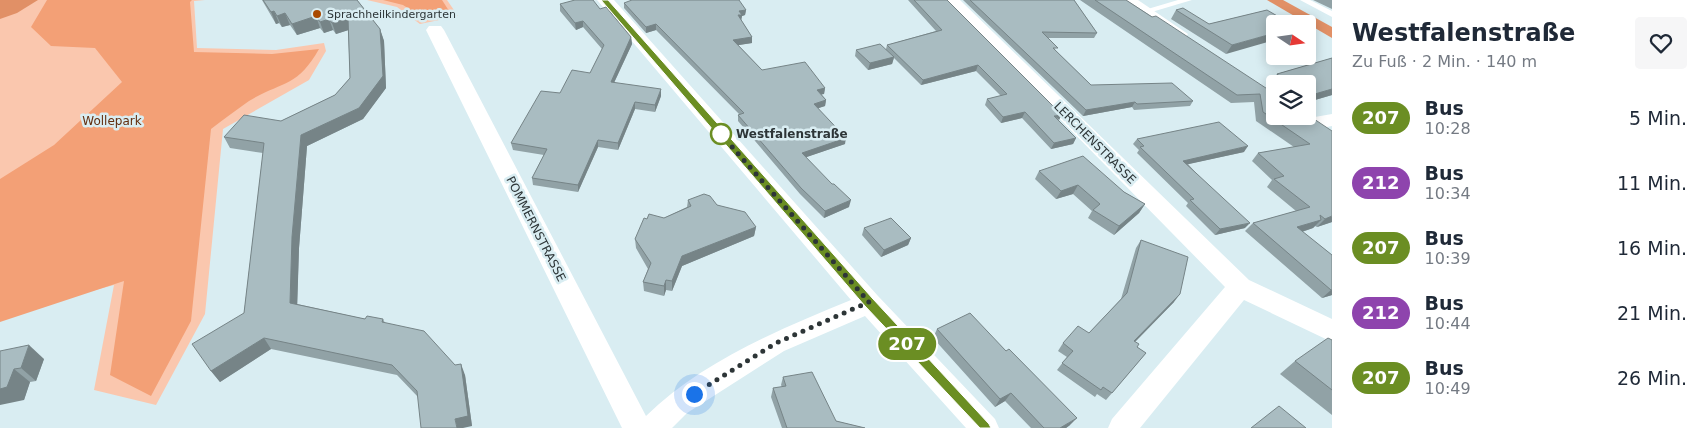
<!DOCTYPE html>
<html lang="de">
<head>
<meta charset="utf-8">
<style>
	:root { --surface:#fff; --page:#f6f6f7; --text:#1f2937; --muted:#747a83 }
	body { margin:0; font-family:"DejaVu Sans",sans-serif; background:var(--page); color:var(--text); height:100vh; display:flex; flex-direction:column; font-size:19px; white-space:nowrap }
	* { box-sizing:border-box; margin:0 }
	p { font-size:16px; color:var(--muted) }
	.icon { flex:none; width:28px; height:28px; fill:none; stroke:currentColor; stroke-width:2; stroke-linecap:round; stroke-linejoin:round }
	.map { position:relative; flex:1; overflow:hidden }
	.sheet { display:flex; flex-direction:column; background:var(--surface); width:375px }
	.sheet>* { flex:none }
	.badge { padding:0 10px; border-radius:16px; font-size:18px; line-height:32px }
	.needle { width:32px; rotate:103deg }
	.controls { position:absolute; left:1266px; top:15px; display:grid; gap:10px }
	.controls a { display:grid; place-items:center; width:50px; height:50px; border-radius:5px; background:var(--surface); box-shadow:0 2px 12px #0003; font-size:25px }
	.you { position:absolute; width:25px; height:25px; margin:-12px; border:4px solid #fff; border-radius:50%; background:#1a73e8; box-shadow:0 0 0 8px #1a73e833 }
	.map>.badge { position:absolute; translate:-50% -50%; box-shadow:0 0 0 2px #fff }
	.round { display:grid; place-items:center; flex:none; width:52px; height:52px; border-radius:5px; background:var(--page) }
	.summary { display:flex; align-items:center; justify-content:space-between; height:85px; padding:0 20px }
	h1 { font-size:24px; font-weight:800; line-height:38px }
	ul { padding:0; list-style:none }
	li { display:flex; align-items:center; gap:15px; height:65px; padding:0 20px }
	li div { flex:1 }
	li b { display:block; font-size:19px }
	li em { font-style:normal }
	li .badge { min-width:55px; font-weight:700; text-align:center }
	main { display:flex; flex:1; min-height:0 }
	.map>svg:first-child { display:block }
	.green { fill:#fac7ae }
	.forest { fill:#f3a076 }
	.water { fill:#e19066 }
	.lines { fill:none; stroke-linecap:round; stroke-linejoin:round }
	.service { fill:#fff; fill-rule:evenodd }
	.minor { fill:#fff; fill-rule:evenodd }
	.wall { fill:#91a2a6 }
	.shaded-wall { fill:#768487 }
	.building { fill:#a9bcc1; stroke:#768487 }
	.line { fill:#6b8e23; stroke:#fff }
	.walk { stroke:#2d3537; stroke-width:5; stroke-dasharray:0 9 }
	.poi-dot { fill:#a94900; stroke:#d9edf2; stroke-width:2 }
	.stop-dot { fill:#fff; stroke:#6b8e23; stroke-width:2.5 }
	.labels { text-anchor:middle; stroke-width:5; stroke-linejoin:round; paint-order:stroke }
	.far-poi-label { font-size:11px; fill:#2d3537; stroke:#d9edf2; text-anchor:start }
	.park-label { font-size:12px; fill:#632f10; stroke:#d9edf2 }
	.stop-label { font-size:12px; font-weight:bold; fill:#2d3537; stroke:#d9edf2; text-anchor:start }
	.street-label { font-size:12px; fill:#2d3537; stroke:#d9edf2 }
</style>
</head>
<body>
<main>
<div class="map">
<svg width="1332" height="428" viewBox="0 0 1332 428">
	<rect width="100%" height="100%" fill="#d9edf2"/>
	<g class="green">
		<path d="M0 0H205L194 1 197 48 276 50 324 43 326 51 309 80 223 129 205 314 156 405 94 390 114 285 46 303 0 321Z"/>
		<path d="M367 0H447L458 16 420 24 397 7Z"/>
	</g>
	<g class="forest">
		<path d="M47 0H192L190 2 194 52 272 54 319 49C297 88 282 81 249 101 236 110 223 120 211 129L191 321 151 396 110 375 124 281 0 322V179L54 145 122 82 95 48 51 46 31 27Z"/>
		<path d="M383 0H442L451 14 425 19 403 5Z"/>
	</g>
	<g class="water">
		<path d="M0 0H38L17 13 0 19Z"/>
		<path d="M1267 0H1283L1332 27V38Z"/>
	</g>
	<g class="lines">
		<g class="service">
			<path d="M1178 0H1192L1145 14 1141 11Z"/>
			<path d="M1300 0H1310L1332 11V17Z"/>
		</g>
		<g class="minor">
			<path d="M597 0H614L878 296 995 419 999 428H966L865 316 784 351 687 413 672 428H622L426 30 429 26H441L444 30 646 416C701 362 780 329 851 300Z"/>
			<path d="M943 0H960L1249 280 1332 319V342L1244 300 1140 428H1108L1112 419 1225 287Z"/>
			<path d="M1119 0H1138L1188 34 1185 38H1173Z"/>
			<path d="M1332 114V126L1316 129 1309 128 1306 123 1309 118Z"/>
		</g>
	</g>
	<g class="wall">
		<path d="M262 0H357L380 29 384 41 386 88 363 119 307 146 299 248 297 304 365 319H383L385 323 465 375 472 426 418 397 397 375 271 349 220 382 211 371 244 313 263 153 230 148 224 137 281 121 335 95 350 78 348 30 336 34 333 30 324 33 320 28 297 35 290 25 282 27 279 23 276 24Z"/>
		<path d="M908 0H947L1058 120 1076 138 1073 144 1051 149 1022 118 1001 123 985 105 987 99 1001 96 976 71 921 85 894 58 892 64 868 70 855 56 856 50 886 49 887 45 936 31Z"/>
		<path d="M963 0H1074L1097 33 1094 38H1048L1056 51 1091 85 1193 101 1190 106 1134 110 1132 107 1083 116Z"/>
		<path d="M1080 0H1126L1308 116 1332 222 1317 227 1315 226 1313 228 1302 232 1332 255V295L1322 298 1245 231 1253 223 1296 211 1267 187 1272 180 1252 161 1258 153 1294 147 1256 121 1254 102 1231 103Z"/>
		<path d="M1313 0H1332V9Z"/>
		<path d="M624 3 746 10 745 15 742 16 741 20 752 37V43L738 45 762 70 825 88 824 94H821L826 100 825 106 818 108 845 144 806 157 849 207 824 218 800 194 738 121V115H740L656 30 646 33 624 8Z"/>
		<path d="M560 4 600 9 631 37 632 44 614 83 661 96 655 112 635 109 618 150 598 147 578 192 533 185 532 178 544 155 513 150 511 143 560 93 590 73 602 49 583 27 576 30 560 11Z"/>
		<path d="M1176 10 1209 24 1267 10 1226 54 1171 19Z"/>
		<path d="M1332 58V95L1308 102V84H1275V85L1271 82 1277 74Z"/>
		<path d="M1137 139 1244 152 1188 164 1245 228 1215 235 1186 206 1188 203 1137 153 1139 150 1133 144Z"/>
		<path d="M1039 171 1124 192 1145 204 1139 213 1114 235 1088 218 1092 211 1073 194 1056 199 1035 179Z"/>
		<path d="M688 200 717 205 756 227 754 236 682 266 672 291 666 290 664 296 644 291 643 282 648 269 636 248 635 239 647 219 664 218 687 207Z"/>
		<path d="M864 228 911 238 908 245 881 257 862 235Z"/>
		<path d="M1141 240 1174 302 1135 342 1137 347 1146 353 1106 400 1097 394 1095 397 1057 370 1067 357 1058 351 1063 343 1089 333 1121 299 1136 248Z"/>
		<path d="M937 329 1070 425 1066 428H1031L1005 401 995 407 933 338Z"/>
		<path d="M1332 340V415L1280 374 1295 361Z"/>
		<path d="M0 351 44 359 36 381 30 382 24 400Z"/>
		<path d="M783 377 836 421 865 428H782L771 397 773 388 782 387 781 385Z"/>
	</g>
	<g class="shaded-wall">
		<path d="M746 10 745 15 742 16 741 21H738L739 11Z"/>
		<path d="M274 11 279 23 276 24 271 12Z"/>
		<path d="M285 13 290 25 282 27 277 16Z"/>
		<path d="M316 16 320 28 297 35 292 24Z"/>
		<path d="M348 18 352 29 336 34 332 23Z"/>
		<path d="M329 19 333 30 324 33 320 22Z"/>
		<path d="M583 21V27L576 30 575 23Z"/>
		<path d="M656 24V30L646 33V27Z"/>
		<path d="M380 29 384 41 386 88 363 119 307 146 299 248 297 314 290 303 292 237 301 135 359 108Z"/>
		<path d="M1275 33V40L1226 54 1232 45Z"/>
		<path d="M631 37 632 44 611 89V82Z"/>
		<path d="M752 37V43L733 46V40Z"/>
		<path d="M894 57 892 64 868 70 870 63Z"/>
		<path d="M978 65 976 71 921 85 923 80Z"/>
		<path d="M825 88 824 94 816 96 817 90Z"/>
		<path d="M661 89V96L655 112V105Z"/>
		<path d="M1332 89V95L1308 102V96Z"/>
		<path d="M826 100 825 106 813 110 814 104Z"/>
		<path d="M635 102V109L618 150V143Z"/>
		<path d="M1135 102 1132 107 1083 116 1086 110Z"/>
		<path d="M1025 112 1022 118 1001 123 1003 117Z"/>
		<path d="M1062 115 1059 120 1054 116Z"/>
		<path d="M846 138 845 144 801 159 802 153Z"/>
		<path d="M1076 138 1073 144 1051 149 1054 143Z"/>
		<path d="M598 140V147L578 192V185Z"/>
		<path d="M1248 146 1244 152 1180 166 1183 161Z"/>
		<path d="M1078 185 1073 194 1056 199 1061 191Z"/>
		<path d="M851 200 849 207 824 218 825 211Z"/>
		<path d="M1145 204 1139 213 1114 235 1119 226Z"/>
		<path d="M1332 216V222L1317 227 1325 219Z"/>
		<path d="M1321 220 1313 228 1289 236 1297 227Z"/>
		<path d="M1250 223 1245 228 1215 235 1220 229Z"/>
		<path d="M756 227 754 236 682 266 672 291V281L682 256Z"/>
		<path d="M911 238 908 245 881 257 884 250Z"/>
		<path d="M666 280V290L664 296V286Z"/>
		<path d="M1331 290H1332V295L1322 298Z"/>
		<path d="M1180 294 1174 302 1128 349 1134 341Z"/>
		<path d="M264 338 271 349 220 382 211 371Z"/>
		<path d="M29 345 44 359 36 381 21 368Z"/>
		<path d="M461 364 465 375 472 426 463 428H457L455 419Z"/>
		<path d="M14 369 30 382 24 400 0 405V389Z"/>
		<path d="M1011 393 1005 401 995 407 1000 399Z"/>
		<path d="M1077 418 1070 425 1066 428H1060Z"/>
	</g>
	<g class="building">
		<path d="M263 0H357L380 29 383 76 359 108 301 135 292 237 290 303 365 319 367 316 383 319 382 322 424 331 455 365 461 364 468 416 455 419 457 428H421L417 391 392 365 264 338 211 371 192 344 244 313 264 143 224 137 244 115 281 121 335 95 350 78 348 18 332 23 329 19 320 22 316 16 292 24 285 13 277 16 274 11 271 12Z"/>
		<path d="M575 0H593L600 9 606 7 631 37 611 82 661 89 655 105 635 102 618 143 598 140 578 185 532 178 547 149 511 143 541 91 560 93 572 70 590 73 604 45 583 21 575 23 560 4Z"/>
		<path d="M632 0H739L746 10 739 11 742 15H738L752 37 733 40 762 70 805 62 825 88 817 90 826 100 814 104 846 138 802 153 832 184H834L851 200 825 211 801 188 738 115 744 113 656 24 646 27 624 3Z"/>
		<path d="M914 0H947L1062 115 1054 116 1076 138 1054 143 1025 112 1003 117 987 99 1007 94 978 65 923 80 887 45 942 30Z"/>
		<path d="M970 0H1074L1097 33 1042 32 1058 48H1053L1091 85 1172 83 1193 101 1137 104 1135 102 1086 110Z"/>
		<path d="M1095 0H1126L1152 17 1156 16 1275 94V116H1308V115L1332 131V216L1325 219 1320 215 1321 220 1297 227 1332 255V290H1331L1253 223 1310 207 1274 179 1284 176 1258 153 1310 144 1263 112 1260 94 1237 95Z"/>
		<path d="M1183 8 1209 24 1267 10 1291 24H1275V33L1232 45 1176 10Z"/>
		<path d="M880 44 894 57 870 63 856 50Z"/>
		<path d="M1332 58V89L1308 96V84H1283V79L1277 74Z"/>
		<path d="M1219 122 1248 146 1183 161 1250 223 1220 229 1190 200 1194 199 1140 147 1144 146 1137 139Z"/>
		<path d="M1083 156 1124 192 1145 204 1119 226 1093 210 1100 204 1078 185 1061 191 1039 171Z"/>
		<path d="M704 194 710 196 717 205 745 212 756 227 682 256 672 281 666 280 664 286 643 282 651 263 635 239 644 218 647 219 649 214 664 218 691 206 688 200Z"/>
		<path d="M891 218 911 238 884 250 864 228Z"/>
		<path d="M1141 240 1188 257 1180 294 1134 341 1139 344 1137 347 1146 353 1112 393 1103 387 1101 390 1062 363 1073 351 1063 343 1078 326 1089 333 1127 293Z"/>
		<path d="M970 313 1006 351 1009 349 1077 418 1060 428H1044L1011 393 1000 399 937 329Z"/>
		<path d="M1328 338 1332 340V390L1295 361Z"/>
		<path d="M29 345 21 368 14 369 7 387 0 389V351Z"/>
		<path d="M812 372 836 421 865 428H787L773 388 786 386 783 377Z"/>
		<path d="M1279 406 1306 428H1251Z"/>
	</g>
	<path class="line" d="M601 0H608L873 299 989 424 991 428H980L865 306Z"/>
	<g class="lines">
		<path class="walk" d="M694 394 776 343 869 302 720 133 721 134"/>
	</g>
	<circle class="poi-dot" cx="317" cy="14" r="5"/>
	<circle class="stop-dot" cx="721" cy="134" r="10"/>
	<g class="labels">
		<g class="far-poi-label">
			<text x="327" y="18">Sprachheilkindergarten</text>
		</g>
		<g class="park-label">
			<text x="112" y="125">Wollepark</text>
		</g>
		<g class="stop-label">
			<text x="736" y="138">Westfalenstraße</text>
		</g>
		<g class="street-label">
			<text transform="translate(1095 143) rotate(45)" y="4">LERCHENSTRASSE</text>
			<text transform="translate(536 229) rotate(63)" y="4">POMMERNSTRASSE</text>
		</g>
	</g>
</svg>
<div class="controls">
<a><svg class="needle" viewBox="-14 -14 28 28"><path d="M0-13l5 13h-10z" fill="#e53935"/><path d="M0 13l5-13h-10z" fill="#747a83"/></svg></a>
<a><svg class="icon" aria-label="layers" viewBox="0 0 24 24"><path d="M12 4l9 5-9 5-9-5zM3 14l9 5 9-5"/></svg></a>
</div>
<div class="you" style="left:694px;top:394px"></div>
<b class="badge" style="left:907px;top:344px;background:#6b8e23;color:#fff">207</b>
</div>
<section class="sheet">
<div class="summary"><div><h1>Westfalenstraße</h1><p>Zu Fuß · 2 Min. · 140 m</p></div><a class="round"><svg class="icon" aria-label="heart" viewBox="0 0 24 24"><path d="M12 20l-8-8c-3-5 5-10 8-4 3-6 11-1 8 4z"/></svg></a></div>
<ul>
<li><span class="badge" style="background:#6b8e23;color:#fff">207</span><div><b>Bus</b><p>10:28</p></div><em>5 Min.</em></li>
<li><span class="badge" style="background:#8e44ad;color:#fff">212</span><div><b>Bus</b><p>10:34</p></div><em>11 Min.</em></li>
<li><span class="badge" style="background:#6b8e23;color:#fff">207</span><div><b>Bus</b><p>10:39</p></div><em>16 Min.</em></li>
<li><span class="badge" style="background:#8e44ad;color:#fff">212</span><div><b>Bus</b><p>10:44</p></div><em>21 Min.</em></li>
<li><span class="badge" style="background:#6b8e23;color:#fff">207</span><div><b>Bus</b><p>10:49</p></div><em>26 Min.</em></li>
</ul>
</section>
</main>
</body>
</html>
